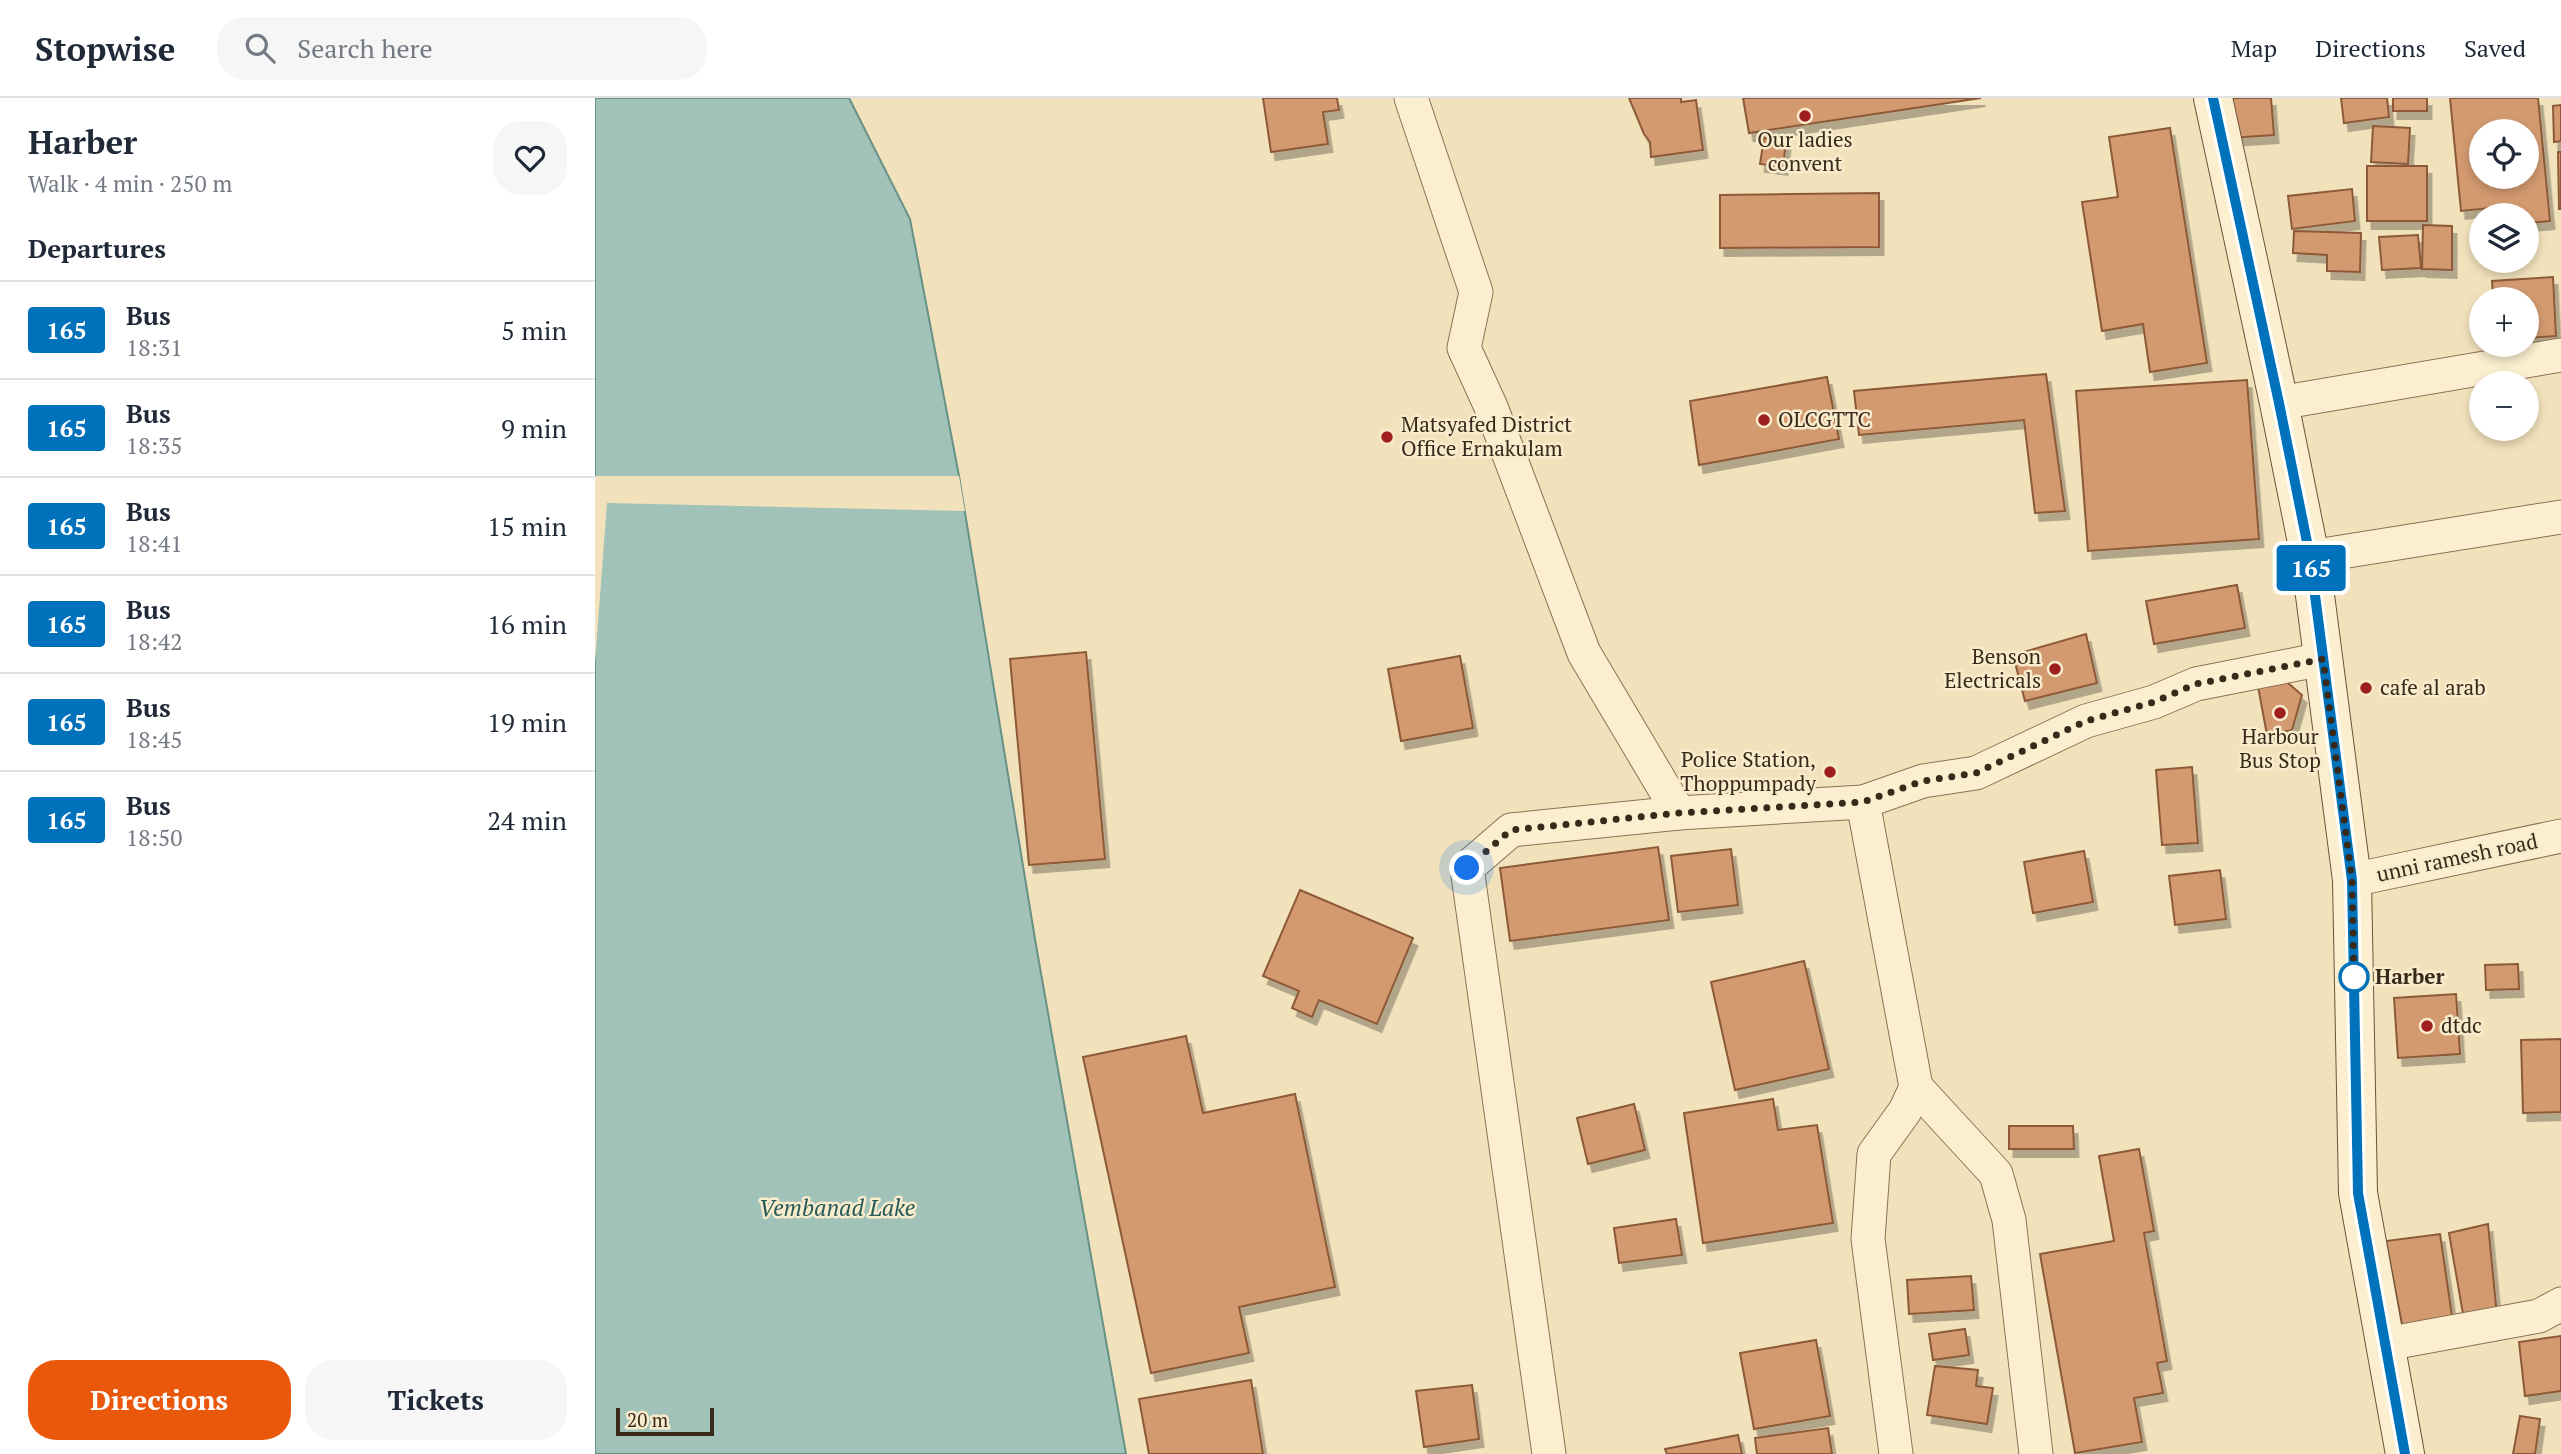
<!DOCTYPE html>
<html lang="en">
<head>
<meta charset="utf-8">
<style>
	:root { --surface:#fff; --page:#f6f6f7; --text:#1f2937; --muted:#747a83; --line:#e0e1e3; --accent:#ea580c }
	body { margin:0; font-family:"PT Serif",serif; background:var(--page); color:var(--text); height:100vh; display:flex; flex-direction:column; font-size:26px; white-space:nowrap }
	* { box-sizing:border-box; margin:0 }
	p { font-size:23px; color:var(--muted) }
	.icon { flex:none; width:38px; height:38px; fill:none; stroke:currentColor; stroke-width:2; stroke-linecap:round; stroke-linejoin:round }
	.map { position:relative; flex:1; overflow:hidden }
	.details { display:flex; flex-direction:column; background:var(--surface); width:595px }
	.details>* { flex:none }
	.badge { padding:0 14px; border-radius:5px; font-size:24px; line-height:46px }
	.controls { position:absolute; left:1874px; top:21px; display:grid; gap:14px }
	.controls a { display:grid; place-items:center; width:70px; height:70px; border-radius:50%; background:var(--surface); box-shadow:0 4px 10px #0003; font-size:35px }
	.scale { position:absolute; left:21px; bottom:18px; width:98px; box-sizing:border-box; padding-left:7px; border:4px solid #39291a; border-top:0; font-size:19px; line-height:24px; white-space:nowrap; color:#39291a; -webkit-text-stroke:5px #f8eccd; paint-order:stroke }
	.you { position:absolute; width:35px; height:35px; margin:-18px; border:5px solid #fff; border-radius:50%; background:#1a73e8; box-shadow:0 0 0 10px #1a73e833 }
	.map>.badge { position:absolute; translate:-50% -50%; box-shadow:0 0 0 4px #fff }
	h2 { padding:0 28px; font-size:26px; line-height:63px }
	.round { display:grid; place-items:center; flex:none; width:74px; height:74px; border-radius:28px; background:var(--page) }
	.head { display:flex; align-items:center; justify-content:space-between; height:119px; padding:0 28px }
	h1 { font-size:33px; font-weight:600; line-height:52px }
	.cta { display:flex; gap:14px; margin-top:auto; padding:14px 28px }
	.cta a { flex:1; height:80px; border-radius:28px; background:var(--accent); color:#fff; font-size:28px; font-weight:600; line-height:80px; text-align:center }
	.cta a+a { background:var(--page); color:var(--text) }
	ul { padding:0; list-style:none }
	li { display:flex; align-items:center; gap:21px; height:98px; padding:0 28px; border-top:2px solid var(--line) }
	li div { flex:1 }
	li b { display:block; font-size:26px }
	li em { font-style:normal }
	li .badge { min-width:77px; font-weight:700; text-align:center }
	header { display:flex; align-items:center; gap:42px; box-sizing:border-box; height:98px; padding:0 35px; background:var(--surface); border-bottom:2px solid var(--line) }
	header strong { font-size:33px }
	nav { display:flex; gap:38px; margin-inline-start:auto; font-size:24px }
	.search { width:490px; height:63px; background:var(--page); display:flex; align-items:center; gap:18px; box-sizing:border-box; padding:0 24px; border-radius:28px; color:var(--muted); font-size:26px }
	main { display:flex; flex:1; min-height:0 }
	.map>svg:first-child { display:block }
	.water { fill:#a1c2b9; stroke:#679187; stroke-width:2 }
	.pier { fill:#f2e2bc }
	.building { fill:#d39a6f; stroke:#8c5a38; stroke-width:2; fill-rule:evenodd; filter:url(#shadow) }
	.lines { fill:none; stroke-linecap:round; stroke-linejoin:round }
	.minor-casing { stroke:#8b7254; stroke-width:35 }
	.secondary-casing { stroke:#6c5338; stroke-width:40 }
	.minor { stroke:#fcefd0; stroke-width:33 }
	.secondary { stroke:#fcefd0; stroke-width:38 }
	.line-casing { stroke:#fff; stroke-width:16 }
	.line { stroke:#0072bc; stroke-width:10 }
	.walk { stroke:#39291a; stroke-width:7; stroke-dasharray:0 12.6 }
	.poi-dot { fill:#9f1f1f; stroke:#f8eccd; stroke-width:2.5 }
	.stop-dot { fill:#fff; stroke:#0072bc; stroke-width:3.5 }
	.labels { text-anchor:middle; stroke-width:5; stroke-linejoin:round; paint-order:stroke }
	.poi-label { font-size:21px; fill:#39291a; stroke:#f8eccd; text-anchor:start }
	.street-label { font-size:21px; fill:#39291a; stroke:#f8eccd }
	.stop-label { font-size:21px; font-weight:bold; fill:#39291a; stroke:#f8eccd; text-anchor:start }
	.water-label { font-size:23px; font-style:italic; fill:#285a57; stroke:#f8eccd }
</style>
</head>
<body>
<header>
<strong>Stopwise</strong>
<div class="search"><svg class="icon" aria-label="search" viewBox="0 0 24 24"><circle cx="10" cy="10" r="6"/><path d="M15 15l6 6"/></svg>Search here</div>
<nav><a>Map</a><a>Directions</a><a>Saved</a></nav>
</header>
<main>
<section class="details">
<div class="head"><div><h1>Harber</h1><p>Walk · 4 min · 250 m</p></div><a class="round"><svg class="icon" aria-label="heart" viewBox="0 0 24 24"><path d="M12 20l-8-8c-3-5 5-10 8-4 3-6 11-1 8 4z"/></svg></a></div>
<h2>Departures</h2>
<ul>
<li><span class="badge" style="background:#0072bc;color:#fff">165</span><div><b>Bus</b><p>18:31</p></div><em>5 min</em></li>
<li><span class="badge" style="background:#0072bc;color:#fff">165</span><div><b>Bus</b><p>18:35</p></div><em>9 min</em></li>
<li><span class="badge" style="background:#0072bc;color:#fff">165</span><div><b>Bus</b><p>18:41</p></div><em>15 min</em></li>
<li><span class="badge" style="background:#0072bc;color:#fff">165</span><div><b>Bus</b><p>18:42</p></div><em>16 min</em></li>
<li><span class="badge" style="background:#0072bc;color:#fff">165</span><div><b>Bus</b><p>18:45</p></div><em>19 min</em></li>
<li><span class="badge" style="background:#0072bc;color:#fff">165</span><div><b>Bus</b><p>18:50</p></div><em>24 min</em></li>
</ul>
<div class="cta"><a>Directions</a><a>Tickets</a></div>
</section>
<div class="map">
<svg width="1966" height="1356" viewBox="0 0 1966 1356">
	<defs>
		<filter id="shadow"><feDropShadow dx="4.5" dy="8" stdDeviation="0" flood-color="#0004"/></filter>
	</defs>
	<rect width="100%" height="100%" fill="#f2e2bc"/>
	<path class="water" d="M0 0H254L315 121 364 378 441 847 531 1356H0Z"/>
	<path class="pier" d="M0 378H364L370 413 12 405 0 565Z"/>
	<g class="building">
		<path d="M668 0H742L744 12 728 14 733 46 676 54Z"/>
		<path d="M1034 0H1086V4L1101 2 1108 52 1056 59 1055 44 1049 36Z"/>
		<path d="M1148 0H1386L1154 35Z"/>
		<path d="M1631 0H1676L1679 37 1634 40Z"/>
		<path d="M1746 0H1792L1794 19 1749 25Z"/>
		<rect x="1798" y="0" width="34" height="13"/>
		<path d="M1855 0H1943L1955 123 1932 125V117H1896L1895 110 1866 113ZM1886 33H1932V79H1886Z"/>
		<path d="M1966 7V43L1959 44 1958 8Z"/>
		<path d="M1778 28 1815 30 1813 66 1776 64Z"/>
		<path d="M1575 30 1612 265 1555 274 1548 226 1507 233 1487 104 1523 99 1514 39Z"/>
		<path d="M1169 40 1191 43 1188 69 1165 66Z"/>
		<path d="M1963 54H1966V111H1964Z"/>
		<rect x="1772" y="68" width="60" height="55"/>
		<path d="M1757 91 1760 123 1697 131 1693 98Z"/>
		<path d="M1284 95V149L1125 150V97Z"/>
		<path d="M1828 127 1857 128V172L1827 171Z"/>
		<path d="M1699 133 1766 135 1765 174 1732 173V157L1698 155Z"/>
		<path d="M1823 137 1826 170 1787 172 1784 139Z"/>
		<path d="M1958 179 1961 238 1932 240V201H1898L1897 183Z"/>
		<path d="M1451 276 1470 413 1440 415 1429 322 1264 337 1259 293Z"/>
		<path d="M1232 279 1244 341 1104 367 1095 303Z"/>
		<path d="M1652 282 1664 441 1493 453 1481 293Z"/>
		<path d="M1642 487 1650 530 1559 546 1551 503Z"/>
		<path d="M1491 536 1502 585 1430 603 1418 557Z"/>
		<path d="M491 554 510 761 434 767 415 561Z"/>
		<path d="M865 558 878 630 806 643 793 571Z"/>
		<path d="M1686 579 1707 597 1697 632 1672 637 1662 583Z"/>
		<path d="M1597 669 1603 745 1567 747 1561 672Z"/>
		<path d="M1063 749 1074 822 915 843 905 770Z"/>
		<path d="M1136 751 1143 807 1083 814 1076 758Z"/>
		<path d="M1489 753 1498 804 1438 815 1429 764Z"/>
		<path d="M1625 772 1631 821 1580 827 1574 778Z"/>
		<path d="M705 792 818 840 782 926 724 902 717 919 697 910 704 893 668 878Z"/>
		<path d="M1209 863 1234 971 1140 992 1116 884Z"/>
		<path d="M1923 866 1924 891 1891 892 1890 867Z"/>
		<path d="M1861 896 1865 956 1803 960 1799 900Z"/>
		<path d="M591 938 608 1015 700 996 740 1189 644 1209 654 1255 556 1275 488 959Z"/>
		<path d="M1966 941V1014L1928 1015 1926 942Z"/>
		<path d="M1178 1001 1183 1032 1222 1027 1238 1125 1108 1145 1089 1015Z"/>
		<path d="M1039 1006 1050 1052 993 1066 982 1020Z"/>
		<path d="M1414 1028H1478L1479 1051H1414Z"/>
		<path d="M1544 1051 1559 1133 1549 1135 1572 1263 1562 1265 1568 1295 1539 1300 1547 1344 1480 1355 1445 1156 1519 1143 1504 1058Z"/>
		<path d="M1081 1121 1087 1157 1024 1165 1019 1130Z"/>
		<path d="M1893 1126 1902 1218 1869 1222 1854 1135Z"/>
		<path d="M1845 1136 1858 1225 1808 1232 1791 1143Z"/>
		<path d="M1376 1178 1379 1212 1314 1216 1312 1182Z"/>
		<path d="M1370 1231 1374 1257 1338 1262 1334 1236Z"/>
		<path d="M1966 1238V1293L1930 1298 1924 1244Z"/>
		<path d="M1221 1242 1235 1318 1159 1331 1145 1255Z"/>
		<path d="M1340 1268 1383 1272 1381 1288 1398 1290 1392 1326 1332 1317Z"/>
		<path d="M656 1282 668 1356H554L544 1301Z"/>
		<path d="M877 1287 884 1341 829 1349 821 1293Z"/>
		<path d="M1925 1318 1945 1321 1940 1356H1918Z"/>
		<path d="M1233 1330 1237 1356H1162L1160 1340Z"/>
		<path d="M1143 1337 1147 1356H1072L1070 1351Z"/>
	</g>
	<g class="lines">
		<defs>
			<g id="minor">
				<path d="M816 0 881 194 869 250 896 309 989 555 1084 715"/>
				<path d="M1684 305 1966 257"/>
				<path d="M1715 459 1966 419"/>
				<path d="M1268 704 1321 989 1310 1013 1279 1056 1273 1141 1301 1356"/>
				<path d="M1757 782 1966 738"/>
				<path d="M1321 989 1401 1076 1414 1122 1441 1356"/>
				<path d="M1791 1246 1944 1218 1966 1206"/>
				<path d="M954 1356 872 770 916 732 1084 715 1268 704 1328 683 1381 675 1491 623 1559 604 1601 586 1728 561"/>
			</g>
			<path id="secondary" d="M1618 0 1684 305 1715 459 1757 782 1763 1095 1810 1356"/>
		</defs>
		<use href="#minor" class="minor-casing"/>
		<use href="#secondary" class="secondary-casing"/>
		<use href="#minor" class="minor"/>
		<use href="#secondary" class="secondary"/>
	</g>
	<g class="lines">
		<defs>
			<path id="line" d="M1618 0 1684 305 1715 459 1757 782 1763 1095 1810 1356"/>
		</defs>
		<use href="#line" class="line-casing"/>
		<use href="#line" class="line"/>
		<path class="walk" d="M872 770 916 732 1084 715 1268 704 1328 683 1381 675 1491 623 1559 604 1601 586 1728 561 1757 782 1759 886V879"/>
	</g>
	<g class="poi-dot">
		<circle cx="1210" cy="18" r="7"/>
		<circle cx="1169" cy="322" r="7"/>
		<circle cx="792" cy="339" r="7"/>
		<circle cx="1460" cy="571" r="7"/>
		<circle cx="1771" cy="590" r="7"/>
		<circle cx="1685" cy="615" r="7"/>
		<circle cx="1235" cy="674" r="7"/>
		<circle cx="1832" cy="928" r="7"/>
	</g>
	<circle class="stop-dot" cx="1759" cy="879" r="14"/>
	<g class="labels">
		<g class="poi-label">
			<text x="1210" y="49" text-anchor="middle">Our ladies<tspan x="1210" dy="24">convent</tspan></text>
			<text x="1183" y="329">OLCGTTC</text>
			<text x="806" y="334">Matsyafed District<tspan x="806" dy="24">Office Ernakulam</tspan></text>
			<text x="1446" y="566" text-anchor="end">Benson<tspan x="1446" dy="24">Electricals</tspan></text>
			<text x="1785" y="597">cafe al arab</text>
			<text x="1685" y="646" text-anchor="middle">Harbour<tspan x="1685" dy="24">Bus Stop</tspan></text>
			<text x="1221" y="669" text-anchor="end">Police Station,<tspan x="1221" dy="24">Thoppumpady</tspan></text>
			<text x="1846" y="935">dtdc</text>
		</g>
		<g class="street-label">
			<text transform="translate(1862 760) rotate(-12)" y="7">unni ramesh road</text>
		</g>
		<g class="stop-label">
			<text x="1780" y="886">Harber</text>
		</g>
		<g class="water-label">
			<text x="242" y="1118">Vembanad Lake</text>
		</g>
	</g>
</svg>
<div class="controls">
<a><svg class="icon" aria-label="locate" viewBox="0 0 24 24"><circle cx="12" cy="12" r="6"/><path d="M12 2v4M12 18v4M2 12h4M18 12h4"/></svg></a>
<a><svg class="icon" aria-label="layers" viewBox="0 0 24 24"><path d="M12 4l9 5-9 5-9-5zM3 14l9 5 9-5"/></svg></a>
<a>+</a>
<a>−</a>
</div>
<div class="scale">20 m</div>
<div class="you" style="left:872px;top:770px"></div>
<b class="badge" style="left:1716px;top:470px;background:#0072bc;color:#fff">165</b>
</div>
</main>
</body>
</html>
